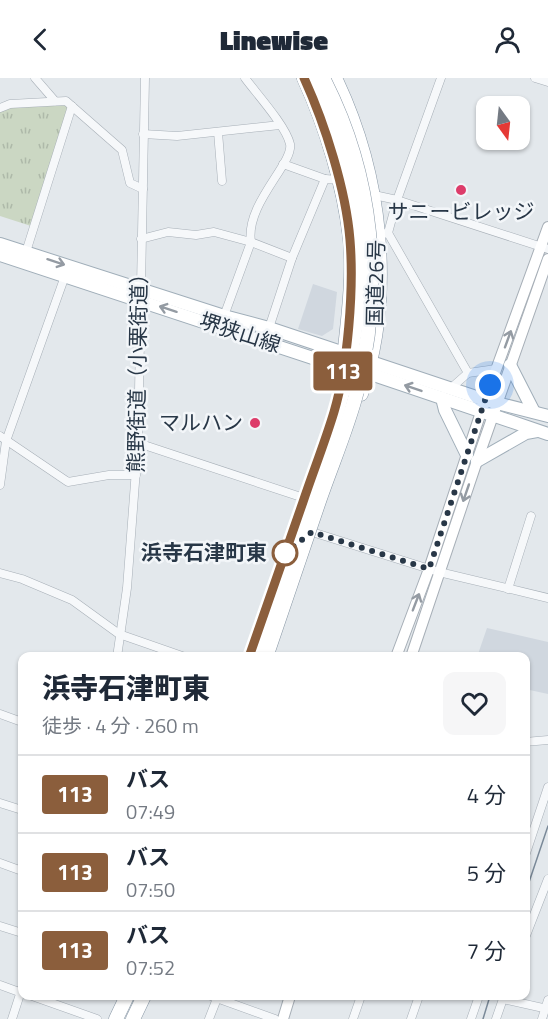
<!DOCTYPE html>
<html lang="ja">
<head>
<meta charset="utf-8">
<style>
	:root { --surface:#fff; --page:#f6f6f7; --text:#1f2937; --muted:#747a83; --line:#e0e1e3 }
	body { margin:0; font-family:"Titillium Web","Noto Sans JP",sans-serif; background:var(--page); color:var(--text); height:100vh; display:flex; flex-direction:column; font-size:22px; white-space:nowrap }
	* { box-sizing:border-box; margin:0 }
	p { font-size:20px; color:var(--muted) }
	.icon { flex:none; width:33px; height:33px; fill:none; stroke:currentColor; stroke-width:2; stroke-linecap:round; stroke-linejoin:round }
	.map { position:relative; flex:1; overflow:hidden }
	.drawer { position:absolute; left:18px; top:574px; width:512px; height:348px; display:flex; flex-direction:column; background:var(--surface); border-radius:12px; box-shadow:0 2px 4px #0004 }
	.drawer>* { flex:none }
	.badge { padding:0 12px; border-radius:4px; font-size:21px; line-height:39px }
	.needle { width:39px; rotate:165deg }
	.fabs { position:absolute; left:476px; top:18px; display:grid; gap:12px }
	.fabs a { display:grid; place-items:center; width:54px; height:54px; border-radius:12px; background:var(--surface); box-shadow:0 2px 4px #0004; font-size:30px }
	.you { position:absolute; width:30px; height:30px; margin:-15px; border:4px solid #fff; border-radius:50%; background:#1a73e8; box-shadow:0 0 0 9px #1a73e833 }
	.map>.badge { position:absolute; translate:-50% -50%; box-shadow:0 0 0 3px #fff }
	.round { display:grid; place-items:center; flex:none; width:63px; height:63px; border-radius:12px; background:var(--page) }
	.summary { display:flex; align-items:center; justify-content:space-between; height:102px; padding:0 24px }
	h1 { font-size:28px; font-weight:800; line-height:45px }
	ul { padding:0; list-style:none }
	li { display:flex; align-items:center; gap:18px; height:78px; padding:0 24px; border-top:2px solid var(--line) }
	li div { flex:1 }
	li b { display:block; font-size:22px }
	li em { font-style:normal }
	li .badge { min-width:66px; font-weight:700; text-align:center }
	header { display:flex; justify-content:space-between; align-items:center; height:78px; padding:0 24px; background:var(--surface); font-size:27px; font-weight:800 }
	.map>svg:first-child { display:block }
	.built { fill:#d0d7df }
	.grass { fill:url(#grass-tufts) }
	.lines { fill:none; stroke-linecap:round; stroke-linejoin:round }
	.street-casing { stroke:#a7afb7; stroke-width:9 }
	.secondary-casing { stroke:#a7afb7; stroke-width:12 }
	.primary-casing { stroke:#a0aeb9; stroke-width:14 }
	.highway-casing { stroke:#8897a5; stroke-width:15 }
	.street { stroke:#f6f8fa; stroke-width:8 }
	.secondary { stroke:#fff; stroke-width:10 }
	.primary { stroke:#fff; stroke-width:12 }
	.highway { stroke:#fff; stroke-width:14 }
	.tram { stroke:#7a8998; stroke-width:1.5 }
	.highway-bridge-casing { stroke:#8897a5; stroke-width:15; stroke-linecap:butt }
	.highway-bridge { stroke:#fff; stroke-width:14 }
	.oneway { stroke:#949ba3 }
	.line-casing { stroke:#fff; stroke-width:14 }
	.line { stroke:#8b5e3c; stroke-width:9 }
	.walk { stroke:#283747; stroke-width:6; stroke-dasharray:0 10.8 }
	.poi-dot { fill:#dd3c6a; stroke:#f3f6f9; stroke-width:2 }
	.stop-dot { fill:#fff; stroke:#8b5e3c; stroke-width:3 }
	.labels { text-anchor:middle; stroke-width:5; stroke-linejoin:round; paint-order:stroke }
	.poi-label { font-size:21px; fill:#283747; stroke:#f3f6f9 }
	.street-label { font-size:21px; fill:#283747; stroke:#f3f6f9 }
	.stop-label { font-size:21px; font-weight:bold; fill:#283747; stroke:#f3f6f9; text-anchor:end }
</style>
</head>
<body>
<header><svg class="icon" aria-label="back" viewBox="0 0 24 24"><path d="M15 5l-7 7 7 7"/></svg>Linewise<svg class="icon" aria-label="person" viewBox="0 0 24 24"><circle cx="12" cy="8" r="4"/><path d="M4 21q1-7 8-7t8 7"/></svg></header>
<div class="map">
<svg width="548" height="941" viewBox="0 0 548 941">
	<defs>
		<pattern id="grass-tufts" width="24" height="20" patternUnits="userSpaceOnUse" patternTransform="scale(1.5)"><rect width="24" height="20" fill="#cbd7c3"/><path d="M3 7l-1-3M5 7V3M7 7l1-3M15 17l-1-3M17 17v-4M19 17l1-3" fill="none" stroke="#aeb9a9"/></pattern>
	</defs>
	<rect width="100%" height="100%" fill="#e3e8ec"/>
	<g class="built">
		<path d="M313 206 337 214 333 251 322 258 298 251Z"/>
		<path d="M487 550 548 564V616L525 611V579H477Z"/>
	</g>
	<path class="grass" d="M65 26 69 30 31 148 0 138V33L10 30Z"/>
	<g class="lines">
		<defs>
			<g id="street">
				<path d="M35 0 55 23"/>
				<path d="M535 0 548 4"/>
				<path d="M0 30 10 26 66 23 122 72 130 105 143 111"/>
				<path d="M218 54 222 103"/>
				<path d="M143 56 177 58 280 47"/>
				<path d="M283 86 325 101"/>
				<path d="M374 117 397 122 548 171"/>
				<path d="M388 155 397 122 441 0"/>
				<path d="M378 156 388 155 468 295"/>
				<path d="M141 161 168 154 196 157 214 154 251 164 292 180"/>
				<path d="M26 174 72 28"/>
				<path d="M224 238 251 164C245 126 294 85 290 66 286 48 256 15 245 0"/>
				<path d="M269 250 292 180 325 101 339 102"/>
				<path d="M451 310 468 295 496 291"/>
				<path d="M0 358 68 404 109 397H136"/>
				<path d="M138 365 304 420"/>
				<path d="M0 407 6 363 65 198"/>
				<path d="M312 454 439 494 548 520"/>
				<path d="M0 495 22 501 72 522 119 556 185 579"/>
				<path d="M508 511 531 438"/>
				<path d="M117 579 127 510 138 365 145 0"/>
				<path d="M0 636 22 644"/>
				<path d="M525 664 548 662"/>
				<path d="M0 725 22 732"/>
				<path d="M525 778 548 709"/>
				<path d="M0 785 22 793"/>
				<path d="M0 848 22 855"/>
				<path d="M525 860 548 801"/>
				<path d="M0 907 22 915"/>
				<path d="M32 918 97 941"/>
				<path d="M211 918 275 941"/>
				<path d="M503 921 548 931"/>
				<path d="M12 941 22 910"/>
				<path d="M209 941 218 918"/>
				<path d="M353 941 361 918"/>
				<path d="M411 941 419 918"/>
				<path d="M471 941 479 918"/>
				<path d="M496 941 504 918"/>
				<path d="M542 941 548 922"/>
			</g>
			<g id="secondary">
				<path d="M396 579 429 491 485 322 548 149"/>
				<path d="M411 579 476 386 548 181"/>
				<path d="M283 941 290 918"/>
			</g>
			<g id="primary">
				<path d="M0 166 224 238 269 250 485 322 548 338"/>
				<path d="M0 177 343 290 368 295 548 356"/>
				<path d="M510 287 534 334"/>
				<path d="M442 320 445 332 467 377"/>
				<path d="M477 383 526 355 537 353"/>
			</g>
			<g id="highway">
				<path d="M304 0C326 48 344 107 350 160 354 199 348 241 344 280"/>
				<path d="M335 0C381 96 395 214 361 316"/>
				<path d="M116 941 127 918"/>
				<path d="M133 941 144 918"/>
			</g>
		</defs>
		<use href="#street" class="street-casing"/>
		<use href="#secondary" class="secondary-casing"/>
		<use href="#primary" class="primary-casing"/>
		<use href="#highway" class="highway-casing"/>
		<use href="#street" class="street"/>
		<use href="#secondary" class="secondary"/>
		<use href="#primary" class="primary"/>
		<use href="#highway" class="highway"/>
		<g class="tram">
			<path d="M525 816 548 748"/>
			<path d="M483 941 490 918"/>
		</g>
		<defs>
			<g id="highway-bridge">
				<path d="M254 579 337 334C372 215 367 112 312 0"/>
				<path d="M266 579C283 529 300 479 317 429 330 390 347 352 357 313 384 208 373 97 323 0"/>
			</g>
		</defs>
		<use href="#highway-bridge" class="highway-bridge-casing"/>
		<use href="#highway-bridge" class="highway-bridge"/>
	</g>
	<defs><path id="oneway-shaft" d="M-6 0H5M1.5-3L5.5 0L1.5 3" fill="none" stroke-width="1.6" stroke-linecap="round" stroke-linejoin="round" transform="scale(1.5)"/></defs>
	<g class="oneway">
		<use href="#oneway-shaft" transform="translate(56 184) rotate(18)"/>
		<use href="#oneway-shaft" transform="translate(168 231) rotate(-162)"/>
		<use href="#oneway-shaft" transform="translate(508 261) rotate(-70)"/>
		<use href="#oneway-shaft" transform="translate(413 310) rotate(-161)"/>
		<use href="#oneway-shaft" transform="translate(466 415) rotate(109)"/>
		<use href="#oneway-shaft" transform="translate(416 524) rotate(-69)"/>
	</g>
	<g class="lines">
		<defs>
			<path id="line" d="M249 579C267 527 285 476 303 424 313 394 325 364 334 334 348 287 354 211 350 162 346 112 325 46 304 0"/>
		</defs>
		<use href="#line" class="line-casing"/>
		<use href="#line" class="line"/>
		<path class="walk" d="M285 475 312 454 429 491 490 307"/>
	</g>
	<g class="poi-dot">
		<circle cx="461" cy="112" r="6"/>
		<circle cx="255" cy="345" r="6"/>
	</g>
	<circle class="stop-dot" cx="285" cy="475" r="12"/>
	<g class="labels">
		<g class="poi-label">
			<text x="461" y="141">サニービレッジ</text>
			<text x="243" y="352" text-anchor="end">マルハン</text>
		</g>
		<g class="street-label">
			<text transform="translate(376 205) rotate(-89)" y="7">国道26号</text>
			<text transform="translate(240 255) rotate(18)" y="7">堺狭山線</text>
			<text transform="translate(138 290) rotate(-89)" y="7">熊野街道（小栗街道）</text>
		</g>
		<g class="stop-label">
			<text x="267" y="482">浜寺石津町東</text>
		</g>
	</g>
</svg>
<div class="fabs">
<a><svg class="needle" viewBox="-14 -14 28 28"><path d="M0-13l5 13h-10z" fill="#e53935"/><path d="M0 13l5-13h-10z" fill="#747a83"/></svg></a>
</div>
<div class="you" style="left:490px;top:307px"></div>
<b class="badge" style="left:343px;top:293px;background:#8b5e3c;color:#fff">113</b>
<section class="drawer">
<div class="summary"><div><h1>浜寺石津町東</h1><p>徒歩 · 4 分 · 260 m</p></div><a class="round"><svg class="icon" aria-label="heart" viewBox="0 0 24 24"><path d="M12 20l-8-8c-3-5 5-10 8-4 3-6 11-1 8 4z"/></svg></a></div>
<ul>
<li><span class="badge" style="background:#8b5e3c;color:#fff">113</span><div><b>バス</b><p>07:49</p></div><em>4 分</em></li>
<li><span class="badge" style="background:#8b5e3c;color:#fff">113</span><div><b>バス</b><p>07:50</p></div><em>5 分</em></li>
<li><span class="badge" style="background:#8b5e3c;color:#fff">113</span><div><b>バス</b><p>07:52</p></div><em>7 分</em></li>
</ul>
</section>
</div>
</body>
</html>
